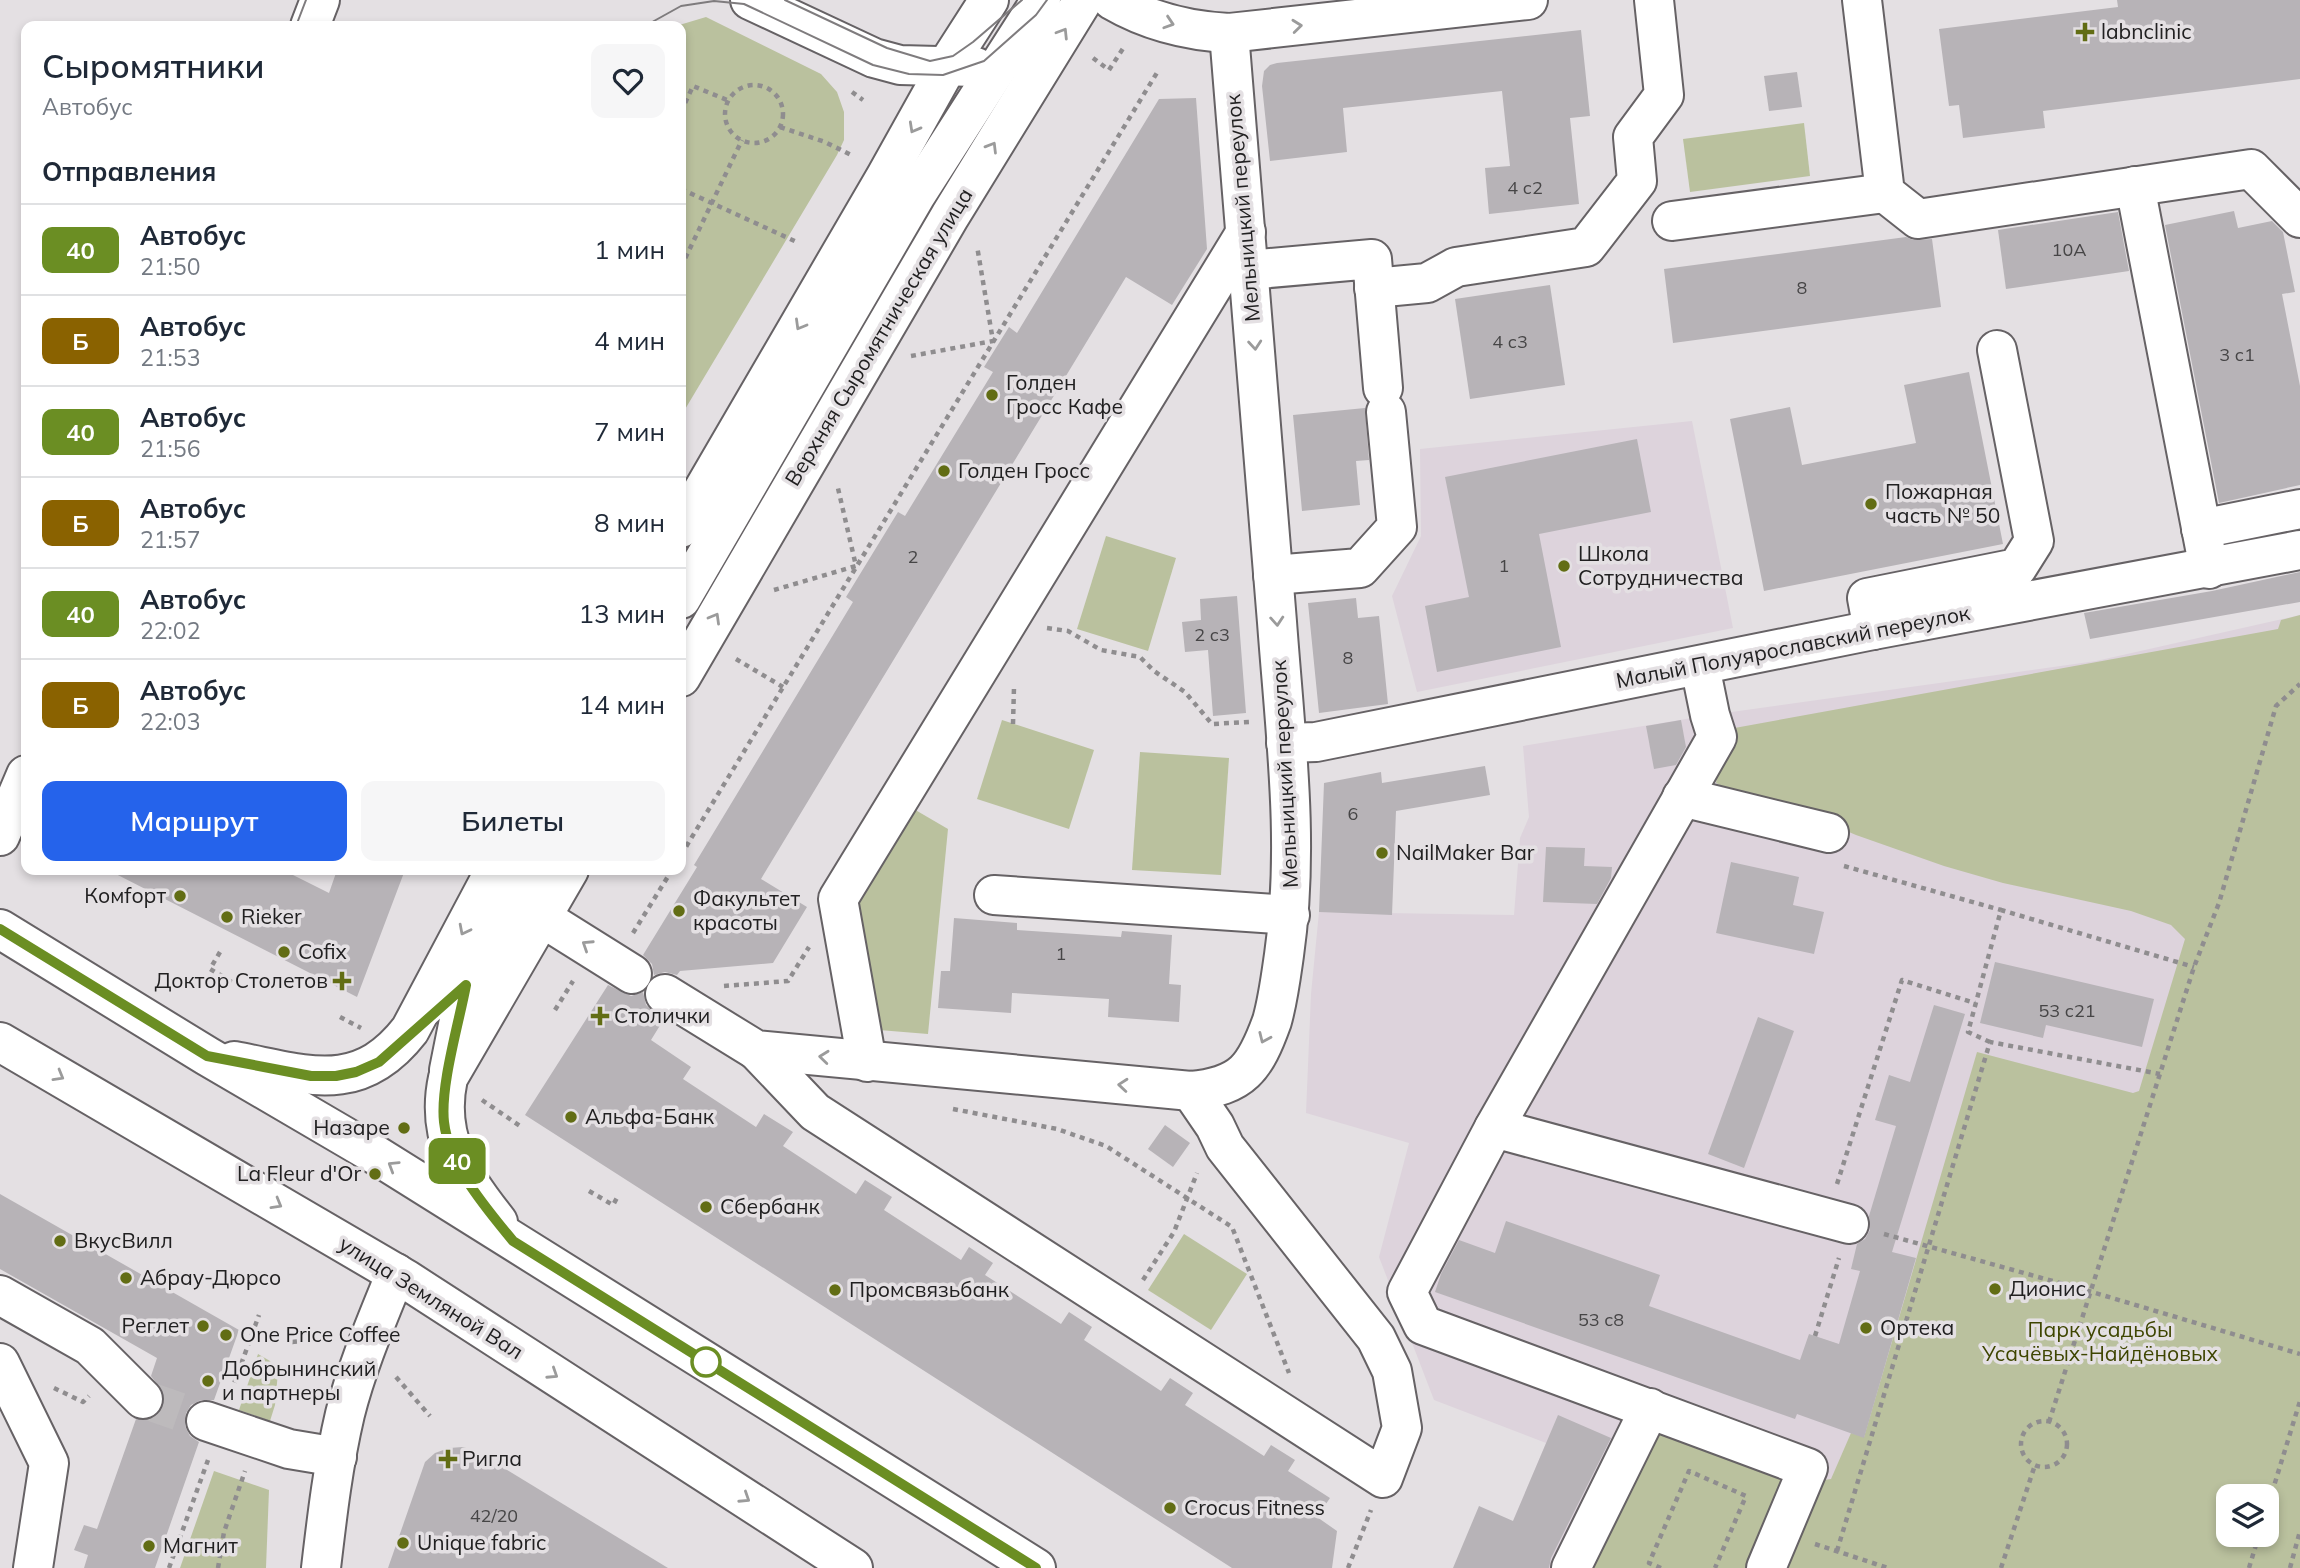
<!DOCTYPE html>
<html lang="ru">
<head>
<meta charset="utf-8">
<style>
	:root { --surface:#fff; --page:#f6f6f7; --text:#1f2937; --muted:#747a83; --line:#e0e1e3; --accent:#2563eb }
	body { margin:0; font-family:Mulish,sans-serif; background:var(--page); color:var(--text); height:100vh; display:flex; flex-direction:column; font-size:26px; white-space:nowrap }
	* { box-sizing:border-box; margin:0 }
	p { font-size:23px; color:var(--muted) }
	.icon { flex:none; width:38px; height:38px; fill:none; stroke:currentColor; stroke-width:2; stroke-linecap:round; stroke-linejoin:round }
	.map { position:relative; flex:1; overflow:hidden }
	.panel { position:absolute; left:21px; top:21px; width:665px; height:854px; display:flex; flex-direction:column; background:var(--surface); border-radius:14px; box-shadow:0 4px 10px #0003 }
	.panel>* { flex:none }
	.badge { padding:0 14px; border-radius:10px; font-size:24px; line-height:46px }
	.fabs { position:absolute; left:2216px; top:1484px; display:grid; gap:14px }
	.fabs a { display:grid; place-items:center; width:63px; height:63px; border-radius:14px; background:var(--surface); box-shadow:0 4px 10px #0003; font-size:35px }
	.map>.badge { position:absolute; translate:-50% -50%; box-shadow:0 0 0 4px #fff }
	h2 { padding:0 21px; font-size:26px; line-height:63px }
	.round { display:grid; place-items:center; flex:none; width:74px; height:74px; border-radius:14px; background:var(--page) }
	.head { display:flex; align-items:center; justify-content:space-between; height:119px; padding:0 21px }
	h1 { font-size:33px; font-weight:600; line-height:52px }
	.action { display:flex; gap:14px; margin-top:auto; padding:14px 21px }
	.action a { flex:1; height:80px; border-radius:14px; background:var(--accent); color:#fff; font-size:28px; font-weight:600; line-height:80px; text-align:center }
	.action a+a { background:var(--page); color:var(--text) }
	ul { padding:0; list-style:none }
	li { display:flex; align-items:center; gap:21px; height:91px; padding:0 21px; border-top:2px solid var(--line) }
	li div { flex:1 }
	li b { display:block; font-size:26px }
	li em { font-style:normal }
	li .badge { min-width:77px; font-weight:700; text-align:center }
	.map>svg:first-child { display:block }
	.built { fill:#ddd3dc; fill-rule:evenodd }
	.green { fill:#bac19e; fill-rule:evenodd }
	.building { fill:#b7b3b7 }
	.lines { fill:none; stroke-linecap:round; stroke-linejoin:round }
	.minor-tunnel { stroke:#bdbabc; stroke-width:38; stroke-dasharray:38 19; stroke-linecap:butt }
	.minor-casing { stroke:#666265; stroke-width:42 }
	.major-casing { stroke:#666265; stroke-width:42 }
	.path { stroke:#8f8d8f; stroke-width:4.5; stroke-dasharray:5 5; stroke-linecap:butt }
	.minor { stroke:#fff; stroke-width:38 }
	.major { stroke:#fff; stroke-width:38 }
	.tram { stroke:#7f7c7e; stroke-width:2 }
	.oneway { stroke:#9b9b9b }
	.line-casing { stroke:#fff; stroke-width:16 }
	.line { stroke:#6b8e23; stroke-width:10 }
	.poi-dot { fill:#626d14; stroke:#e4e0e3; stroke-width:2.5 }
	.stop-dot { fill:#fff; stroke:#6b8e23; stroke-width:3.5 }
	.labels { text-anchor:middle; stroke-width:7; stroke-linejoin:round; paint-order:stroke }
	.number-label { font-size:18px; fill:#464546 }
	.poi-label { font-size:21px; fill:#212021; stroke:#e4e0e3; text-anchor:start }
	.street-label { font-size:21px; fill:#212021; stroke:#e4e0e3 }
	.park-label { font-size:21px; fill:#3e4501; stroke:#e4e0e3 }
</style>
</head>
<body>
<div class="map">
<svg width="2300" height="1568" viewBox="0 0 2300 1568">
	<rect width="100%" height="100%" fill="#e4e0e3"/>
	<g class="built">
		<path d="M1692 421 1733 628 1417 692 1392 596 1421 536 1420 449Z"/>
		<path d="M2300 615V1568H1493L1546 1443 1434 1400 1379 1257 1409 1143 1306 1113 1311 994 1319 912 1514 915 1520 838 1529 817 1523 746 1710 715 2096 661ZM2228 1496H2266V1535H2228Z"/>
	</g>
	<g class="green">
		<path d="M706 17 821 74 837 92 844 112V140L837 155 681 416V26H676Z"/>
		<path d="M1804 123 1810 176 1690 192 1683 139Z"/>
		<path d="M1106 536 1176 558 1148 651 1077 629Z"/>
		<path d="M2300 615V1568H1589L1657 1427 1809 1482 1831 1479 1851 1433 1864 1437 1977 1052 2133 1093 2139 1091 2185 939 2171 925 2131 911 2003 883 1944 866 1856 835 1769 798 1732 791 1716 783 1719 765 1729 729 2278 629 2281 620ZM2228 1496H2266V1535H2228Z"/>
		<path d="M1002 720 1094 750 1069 829 977 799Z"/>
		<path d="M1140 752 1229 758 1221 875 1132 870Z"/>
		<path d="M912 808 948 829 928 1034 879 1030 859 901Z"/>
		<path d="M1184 1234 1247 1274 1211 1330 1148 1290Z"/>
		<path d="M258 1354 270 1361 278 1372 275 1405 270 1421 239 1410Z"/>
		<path d="M214 1471 269 1490 266 1568H180Z"/>
	</g>
	<g class="building">
		<path d="M2117 0H2300V79L2043 111 2045 128 1963 138 1959 105 1949 106 1939 29 2118 7Z"/>
		<path d="M1581 30 1590 116 1570 118 1579 204 1489 214 1485 168 1510 166 1502 91 1343 108 1347 152 1270 161 1262 86 1264 71 1270 65 1277 63Z"/>
		<path d="M1797 72 1802 107 1769 111 1764 76Z"/>
		<path d="M1196 98 1207 249 1172 305 1126 277 848 735 761 879 807 907 773 963 680 971 677 975 665 972 654 975 652 964 643 955 697 867 694 865 853 602 846 597 898 512 905 516 993 372 984 367 1009 327 1017 333 1159 99Z"/>
		<path d="M2234 211 2238 228 2272 221 2283 232 2295 292 2282 294 2300 386V485L2219 503 2165 225Z"/>
		<path d="M2118 212 2129 271 2006 289 1998 230Z"/>
		<path d="M1906 237 1913 240 1932 239 1941 307 1673 343 1664 269Z"/>
		<path d="M1550 285 1565 385 1470 399 1455 299Z"/>
		<path d="M1969 372 2003 544 1764 591 1730 419 1790 407 1802 465 1916 443 1904 385Z"/>
		<path d="M1365 408 1369 460 1356 461 1360 505 1302 511 1293 415Z"/>
		<path d="M1637 439 1651 512 1539 534 1561 647 1437 672 1425 606 1469 597 1445 477Z"/>
		<path d="M2300 572V602L2090 639 2084 613 2212 591Z"/>
		<path d="M1237 596 1246 713 1213 716 1208 650 1185 652 1182 622 1201 620 1200 599Z"/>
		<path d="M1356 598 1358 618 1379 616 1388 704 1319 713 1308 603Z"/>
		<path d="M1681 720 1686 747 1676 765 1654 769 1646 726Z"/>
		<path d="M1485 766 1490 795 1396 811 1392 915 1319 912 1324 783 1381 772 1382 783Z"/>
		<path d="M1546 847 1585 848 1584 866 1612 867 1611 878 1597 904 1543 902Z"/>
		<path d="M1731 862 1799 877 1793 905 1824 912 1814 954 1716 933Z"/>
		<path d="M108 870H283L329 893 337 870H405L357 997Z"/>
		<path d="M954 918 1017 923V930L1121 937 1122 931 1172 935 1169 984 1181 985 1179 1022 1108 1017 1109 999 1012 993 1011 1013 938 1008 941 971H950Z"/>
		<path d="M1995 962 2154 999 2142 1047 2046 1025 2043 1038 1980 1023Z"/>
		<path d="M608 985 631 996 643 992 646 1005 664 1019 651 1040 691 1067 683 1079 756 1127 764 1114 793 1132 783 1146 856 1194 865 1180 892 1197 884 1210 961 1260 969 1247 993 1263 985 1275 1061 1324 1069 1312 1092 1327 1084 1340 1161 1391 1170 1378 1193 1393 1185 1405 1264 1456 1271 1445 1295 1460 1288 1471 1330 1498 1317 1517 1337 1531 1332 1568H1232L525 1115Z"/>
		<path d="M1934 1005 1965 1014 1892 1252 1916 1258 1864 1438 1797 1414 1795 1419 1435 1292 1441 1274 1459 1240 1495 1253 1506 1221 1660 1275 1649 1306 1800 1360 1809 1334 1839 1344 1860 1271 1851 1269 1857 1244 1865 1239 1870 1230 1869 1216 1896 1126 1875 1120 1889 1075 1910 1082Z"/>
		<path d="M1758 1017 1794 1031 1744 1168 1708 1154Z"/>
		<path d="M1165 1125 1190 1143 1173 1167 1148 1149Z"/>
		<path d="M0 1194 239 1330 214 1400H201L191 1405 186 1413 185 1426 190 1436 199 1442 155 1568H84L88 1555 74 1550 84 1525 97 1529 136 1419 149 1420 158 1415 164 1405V1393L151 1376 157 1358 0 1269Z"/>
		<path d="M1558 1415 1611 1438 1551 1558 1549 1568H1453L1479 1506 1513 1521Z"/>
		<path d="M463 1447 476 1451 668 1568H388L425 1462 435 1453 449 1448Z"/>
	</g>
	<g class="lines">
		<path class="minor-tunnel" d="M143 1399 206 1421"/>
		<defs>
			<g id="minor">
				<path d="M750 0 874 58 900 65 976 67"/>
				<path d="M1112 0C1148 21 1189 31 1229 33L1528 0"/>
				<path d="M1862 0 1885 193 1918 219 2251 169 2300 218"/>
				<path d="M310 26 320 0"/>
				<path d="M2135 186 2209 569"/>
				<path d="M1672 221 1885 193"/>
				<path d="M1248 270 1372 259 1383 388"/>
				<path d="M1374 288 1427 283 1456 267 1586 247 1637 181 1633 137 1664 95 1654 0"/>
				<path d="M2201 529 2300 509"/>
				<path d="M1273 575 1360 568 1397 527 1386 412"/>
				<path d="M681 599 916 195 1041 0"/>
				<path d="M1873 630 1867 598 2017 568 2034 541 1997 350"/>
				<path d="M1700 666 1710 715 1717 737 1494 1128 1407 1292 1423 1325 1808 1468 1766 1568"/>
				<path d="M1286 743 1316 742 1873 630 2300 550"/>
				<path d="M1682 797 1829 833"/>
				<path d="M0 836 26 775"/>
				<path d="M994 895 1290 915"/>
				<path d="M541 917 632 974"/>
				<path d="M665 994 756 1050 1191 1091C1243 1086 1255 1068 1272 1021 1278 1000 1281 976 1284 955 1300 845 1285 732 1277 622 1262 425 1244 229 1229 33"/>
				<path d="M756 1050 815 1112 1383 1478 1402 1428 1392 1371 1376 1338 1225 1147 1215 1126 1191 1091"/>
				<path d="M867 1062 838 899 1246 232"/>
				<path d="M449 1070 466 985 530 870"/>
				<path d="M1494 1128 1849 1224"/>
				<path d="M0 1295 90 1346 143 1399"/>
				<path d="M0 1363 49 1463 33 1568"/>
				<path d="M206 1421 289 1449 337 1457"/>
				<path d="M321 1568C327 1517 333 1465 345 1414 357 1366 377 1320 396 1273"/>
				<path d="M1571 1568 1650 1408"/>
			</g>
			<g id="major">
				<path d="M681 528 886 176 953 56 989 0"/>
				<path d="M681 677 950 216 1083 0"/>
				<path d="M0 929 207 1056 371 1152 1036 1568"/>
				<path d="M0 1042 407 1280 853 1568"/>
				<path d="M234 1061C305 1074 358 1097 410 1030L495 870"/>
				<path d="M498 1222C462 1177 435 1138 448 1078L569 870"/>
			</g>
		</defs>
		<use href="#minor" class="minor-casing"/>
		<use href="#major" class="major-casing"/>
		<g class="path">
			<path d="M1093 58 1109 70 1124 47"/>
			<circle cx="754" cy="114" r="29"/>
			<path d="M852 92 863 100"/>
			<path d="M681 112 693 86 727 100"/>
			<path d="M780 127 825 142 853 156"/>
			<path d="M681 189 799 243"/>
			<path d="M681 267 742 140"/>
			<path d="M911 356 993 341 977 246"/>
			<path d="M774 590 856 566 837 484"/>
			<path d="M1047 628 1068 631 1101 650 1140 657 1154 671 1185 692 1212 724 1250 722"/>
			<path d="M736 659 783 687"/>
			<path d="M1013 724 1014 687"/>
			<path d="M681 855 1158 71"/>
			<path d="M1844 866 2001 910"/>
			<path d="M633 933 672 870"/>
			<path d="M220 952 210 969 232 982"/>
			<path d="M724 986 788 981 809 947"/>
			<path d="M555 1010 573 981"/>
			<path d="M340 1017 361 1028"/>
			<path d="M1990 1042 1968 1032 2001 910 2194 967"/>
			<path d="M482 1100 520 1126"/>
			<path d="M953 1109 1057 1129 1106 1146 1232 1227 1289 1373"/>
			<path d="M1837 1184 1902 980 1975 1003"/>
			<path d="M589 1191 613 1205 618 1196"/>
			<path d="M1884 1234 2092 1292 2300 1354"/>
			<path d="M1143 1280 1174 1232 1197 1173"/>
			<path d="M1815 1336 1839 1258"/>
			<path d="M292 1342 330 1338"/>
			<path d="M396 1377 430 1416"/>
			<path d="M54 1388 83 1402 89 1396"/>
			<path d="M231 1392 259 1315"/>
			<circle cx="2044" cy="1444" r="23"/>
			<path d="M2049 1422 2194 967 2219 903 2276 706 2300 684"/>
			<path d="M2266 1512 2300 1401"/>
			<path d="M1815 1544 1888 1568"/>
			<path d="M1837 1551 1990 1042 2160 1074"/>
			<path d="M169 1568 208 1460"/>
			<path d="M218 1568 224 1532 245 1471"/>
			<path d="M1348 1568 1371 1510"/>
			<path d="M1661 1568 1649 1563 1689 1471 1746 1496 1715 1568"/>
			<path d="M2001 1568 2035 1465"/>
			<path d="M2249 1568 2259 1535"/>
			<path d="M2290 1568 2300 1531"/>
		</g>
		<use href="#minor" class="minor"/>
		<use href="#major" class="major"/>
		<g class="tram">
			<path d="M785 0 887 48 930 61 953 56 973 42 1022 0"/>
			<path d="M296 26 306 0"/>
			<path d="M645 26 681 6 714 1 744 4 873 65 909 74 943 75 984 61 1036 15 1047 0"/>
		</g>
	</g>
	<defs><path id="oneway-chevron" d="M-2-3.5L2.5 0L-2 3.5" fill="none" stroke-width="1.6" stroke-linecap="round" stroke-linejoin="round" transform="scale(1.75)"/></defs>
	<g class="oneway">
		<use href="#oneway-chevron" transform="translate(1169 23) rotate(18)"/>
		<use href="#oneway-chevron" transform="translate(1297 26) rotate(-6)"/>
		<use href="#oneway-chevron" transform="translate(1063 33) rotate(-58)"/>
		<use href="#oneway-chevron" transform="translate(914 128) rotate(119)"/>
		<use href="#oneway-chevron" transform="translate(992 147) rotate(-59)"/>
		<use href="#oneway-chevron" transform="translate(800 325) rotate(120)"/>
		<use href="#oneway-chevron" transform="translate(1255 345) rotate(85)"/>
		<use href="#oneway-chevron" transform="translate(715 618) rotate(-60)"/>
		<use href="#oneway-chevron" transform="translate(1277 621) rotate(86)"/>
		<use href="#oneway-chevron" transform="translate(464 930) rotate(117)"/>
		<use href="#oneway-chevron" transform="translate(587 945) rotate(-147)"/>
		<use href="#oneway-chevron" transform="translate(1264 1038) rotate(114)"/>
		<use href="#oneway-chevron" transform="translate(824 1057) rotate(-174)"/>
		<use href="#oneway-chevron" transform="translate(59 1076) rotate(30)"/>
		<use href="#oneway-chevron" transform="translate(1123 1085) rotate(-175)"/>
		<use href="#oneway-chevron" transform="translate(393 1166) rotate(-148)"/>
		<use href="#oneway-chevron" transform="translate(277 1204) rotate(30)"/>
		<use href="#oneway-chevron" transform="translate(553 1374) rotate(33)"/>
		<use href="#oneway-chevron" transform="translate(745 1498) rotate(33)"/>
	</g>
	<g class="lines">
		<defs>
			<path id="line" d="M0 929 207 1056 311 1076H336L356 1072 379 1062 466 985C459 1023 440 1086 444 1122 449 1166 487 1209 513 1241L1036 1568"/>
		</defs>
		<use href="#line" class="line-casing"/>
		<use href="#line" class="line"/>
	</g>
	<g class="poi-dot">
		<path d="M2081.5 21.5h7v7h7v7h-7v7h-7v-7h-7v-7h7z"/>
		<circle cx="992" cy="395" r="7"/>
		<circle cx="944" cy="471" r="7"/>
		<circle cx="1871" cy="504" r="7"/>
		<circle cx="1564" cy="566" r="7"/>
		<circle cx="1382" cy="853" r="7"/>
		<circle cx="180" cy="896" r="7"/>
		<circle cx="679" cy="911" r="7"/>
		<circle cx="227" cy="917" r="7"/>
		<circle cx="284" cy="952" r="7"/>
		<path d="M338.5 970.5h7v7h7v7h-7v7h-7v-7h-7v-7h7z"/>
		<path d="M596.5 1005.5h7v7h7v7h-7v7h-7v-7h-7v-7h7z"/>
		<circle cx="571" cy="1117" r="7"/>
		<circle cx="404" cy="1128" r="7"/>
		<circle cx="375" cy="1174" r="7"/>
		<circle cx="706" cy="1207" r="7"/>
		<circle cx="60" cy="1241" r="7"/>
		<circle cx="126" cy="1278" r="7"/>
		<circle cx="1995" cy="1289" r="7"/>
		<circle cx="835" cy="1290" r="7"/>
		<circle cx="203" cy="1326" r="7"/>
		<circle cx="1866" cy="1328" r="7"/>
		<circle cx="226" cy="1335" r="7"/>
		<circle cx="208" cy="1381" r="7"/>
		<path d="M444.5 1448.5h7v7h7v7h-7v7h-7v-7h-7v-7h7z"/>
		<circle cx="1170" cy="1508" r="7"/>
		<circle cx="403" cy="1543" r="7"/>
		<circle cx="149" cy="1546" r="7"/>
	</g>
	<circle class="stop-dot" cx="706" cy="1362" r="14"/>
	<g class="labels">
		<g class="number-label">
			<text x="1525" y="194">4 с2</text>
			<text x="2069" y="256">10А</text>
			<text x="1802" y="294">8</text>
			<text x="1510" y="348">4 с3</text>
			<text x="2237" y="361">3 с1</text>
			<text x="913" y="563">2</text>
			<text x="1504" y="572">1</text>
			<text x="1212" y="641">2 с3</text>
			<text x="1348" y="664">8</text>
			<text x="1353" y="820">6</text>
			<text x="1061" y="960">1</text>
			<text x="2067" y="1017">53 с21</text>
			<text x="1601" y="1326">53 с8</text>
			<text x="494" y="1522">42/20</text>
		</g>
		<g class="poi-label">
			<text x="2101" y="39">labnclinic</text>
			<text x="1006" y="390">Голден<tspan x="1006" dy="24">Гросс Кафе</tspan></text>
			<text x="958" y="478">Голден Гросс</text>
			<text x="1885" y="499">Пожарная<tspan x="1885" dy="24">часть № 50</tspan></text>
			<text x="1578" y="561">Школа<tspan x="1578" dy="24">Сотрудничества</tspan></text>
			<text x="1396" y="860">NailMaker Bar</text>
			<text x="166" y="903" text-anchor="end">Комfорт</text>
			<text x="693" y="906">Факультет<tspan x="693" dy="24">красоты</tspan></text>
			<text x="241" y="924">Rieker</text>
			<text x="298" y="959">Cofix</text>
			<text x="328" y="988" text-anchor="end">Доктор Столетов</text>
			<text x="614" y="1023">Столички</text>
			<text x="585" y="1124">Альфа-Банк</text>
			<text x="390" y="1135" text-anchor="end">Назаре</text>
			<text x="361" y="1181" text-anchor="end">La Fleur d'Or</text>
			<text x="720" y="1214">Сбербанк</text>
			<text x="74" y="1248">ВкусВилл</text>
			<text x="140" y="1285">Абрау-Дюрсо</text>
			<text x="2009" y="1296">Дионис</text>
			<text x="849" y="1297">Промсвязьбанк</text>
			<text x="189" y="1333" text-anchor="end">Реглет</text>
			<text x="1880" y="1335">Ортека</text>
			<text x="240" y="1342">One Price Coffee</text>
			<text x="222" y="1376">Добрынинский<tspan x="222" dy="24">и партнеры</tspan></text>
			<text x="462" y="1466">Ригла</text>
			<text x="1184" y="1515">Crocus Fitness</text>
			<text x="417" y="1550">Unique fabric</text>
			<text x="163" y="1553">Магнит</text>
		</g>
		<g class="street-label">
			<text transform="translate(1243 208) rotate(-95)" y="7">Мельницкий переулок</text>
			<text transform="translate(879 337) rotate(-59)" y="7">Верхняя Сыромятническая улица</text>
			<text transform="translate(1793 647) rotate(-11)" y="7">Малый Полуярославский переулок</text>
			<text transform="translate(1285 774) rotate(-93)" y="7">Мельницкий переулок</text>
			<text transform="translate(431 1298) rotate(32)" y="7">улица Земляной Вал</text>
		</g>
		<g class="park-label">
			<text x="2100" y="1337">Парк усадьбы<tspan x="2100" dy="24">Усачёвых-Найдёновых</tspan></text>
		</g>
	</g>
</svg>
<div class="fabs">
<a><svg class="icon" aria-label="layers" viewBox="0 0 24 24"><path d="M12 4l9 5-9 5-9-5zM3 14l9 5 9-5"/></svg></a>
</div>
<b class="badge" style="left:457px;top:1161px;background:#6b8e23;color:#fff">40</b>
<section class="panel">
<div class="head"><div><h1>Сыромятники</h1><p>Автобус</p></div><a class="round"><svg class="icon" aria-label="heart" viewBox="0 0 24 24"><path d="M12 20l-8-8c-3-5 5-10 8-4 3-6 11-1 8 4z"/></svg></a></div>
<h2>Отправления</h2>
<ul>
<li><span class="badge" style="background:#6b8e23;color:#fff">40</span><div><b>Автобус</b><p>21:50</p></div><em>1 мин</em></li>
<li><span class="badge" style="background:#8a6200;color:#fff">Б</span><div><b>Автобус</b><p>21:53</p></div><em>4 мин</em></li>
<li><span class="badge" style="background:#6b8e23;color:#fff">40</span><div><b>Автобус</b><p>21:56</p></div><em>7 мин</em></li>
<li><span class="badge" style="background:#8a6200;color:#fff">Б</span><div><b>Автобус</b><p>21:57</p></div><em>8 мин</em></li>
<li><span class="badge" style="background:#6b8e23;color:#fff">40</span><div><b>Автобус</b><p>22:02</p></div><em>13 мин</em></li>
<li><span class="badge" style="background:#8a6200;color:#fff">Б</span><div><b>Автобус</b><p>22:03</p></div><em>14 мин</em></li>
</ul>
<div class="action"><a>Маршрут</a><a>Билеты</a></div>
</section>
</div>
</body>
</html>
